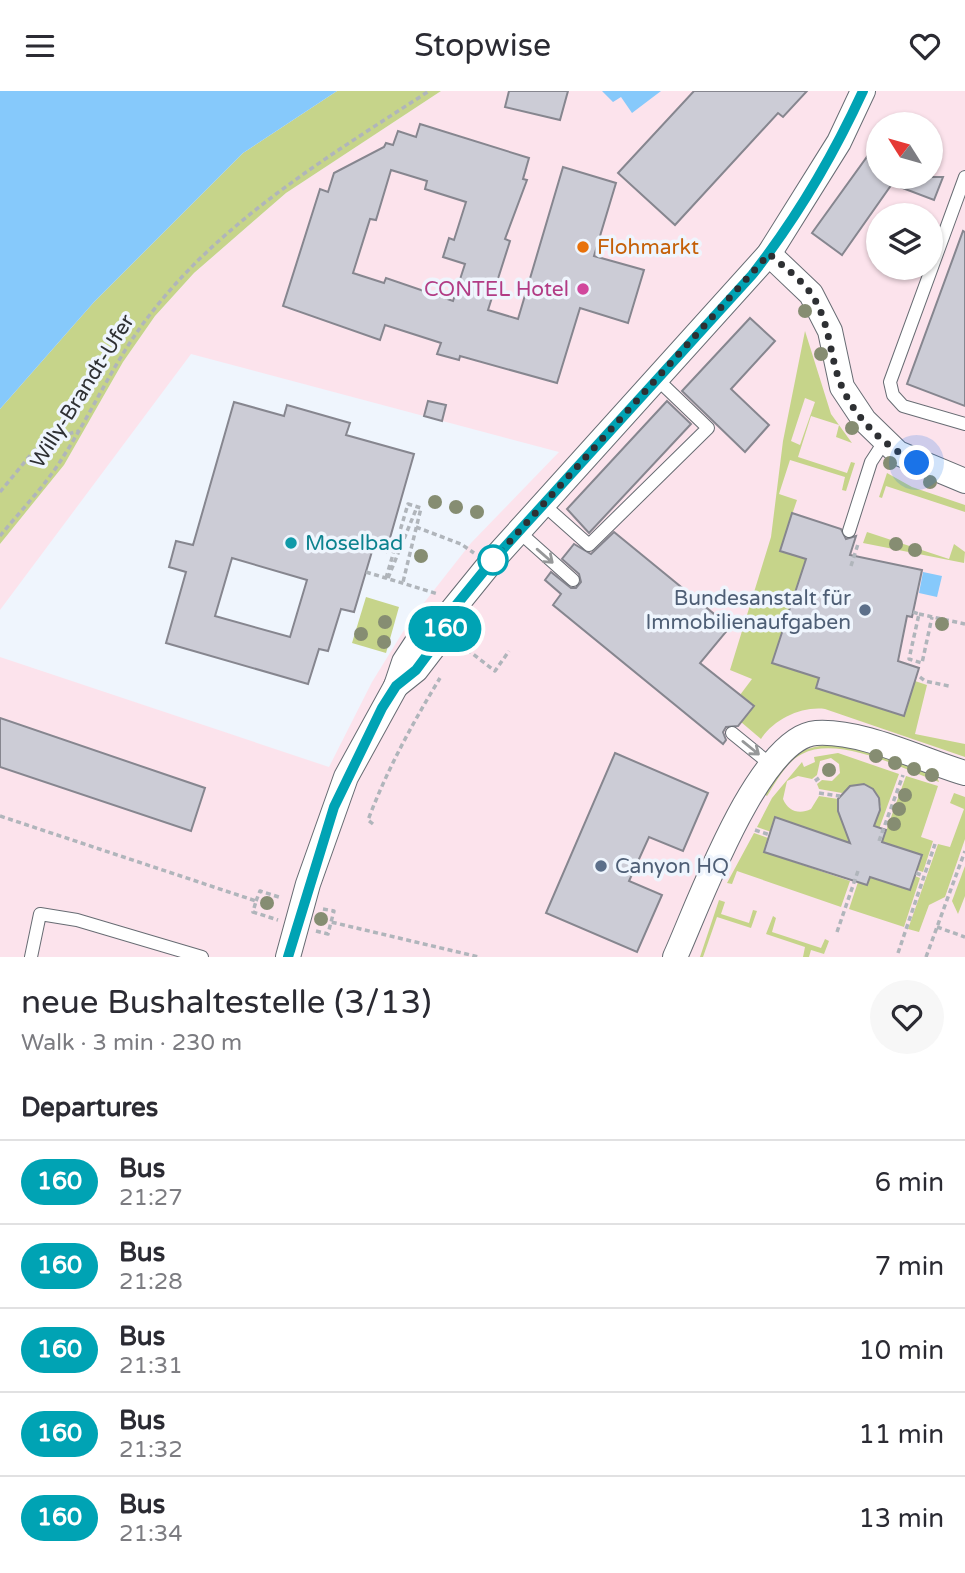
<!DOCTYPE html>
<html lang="en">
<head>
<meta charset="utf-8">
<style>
	:root { --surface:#fff; --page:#f7f7f7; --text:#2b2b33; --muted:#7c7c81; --line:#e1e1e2 }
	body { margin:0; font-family:"Varela Round",sans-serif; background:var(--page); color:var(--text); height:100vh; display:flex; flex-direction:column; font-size:26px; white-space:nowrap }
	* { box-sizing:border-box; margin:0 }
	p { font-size:23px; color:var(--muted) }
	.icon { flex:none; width:38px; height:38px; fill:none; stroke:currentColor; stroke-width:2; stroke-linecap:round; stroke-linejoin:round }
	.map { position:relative; height:866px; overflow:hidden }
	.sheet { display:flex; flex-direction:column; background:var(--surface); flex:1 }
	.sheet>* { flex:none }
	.badge { padding:0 14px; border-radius:23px; font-size:24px; line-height:46px }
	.needle { width:46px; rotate:307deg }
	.controls { position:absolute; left:866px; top:21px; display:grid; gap:14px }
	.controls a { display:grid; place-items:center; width:77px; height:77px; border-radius:50%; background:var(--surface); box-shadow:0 2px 5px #0004; font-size:35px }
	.you { position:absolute; width:35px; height:35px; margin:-18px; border:5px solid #fff; border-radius:50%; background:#1a73e8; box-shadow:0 0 0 10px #1a73e833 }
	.map>.badge { position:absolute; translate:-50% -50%; box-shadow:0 0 0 4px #fff }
	h2 { padding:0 21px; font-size:26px; line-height:63px }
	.round { display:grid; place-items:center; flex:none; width:74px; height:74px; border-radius:37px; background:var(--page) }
	.summary { display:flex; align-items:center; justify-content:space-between; height:119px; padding:0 21px }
	h1 { font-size:33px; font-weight:600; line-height:52px }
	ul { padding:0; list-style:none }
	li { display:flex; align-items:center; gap:21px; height:84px; padding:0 21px; border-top:2px solid var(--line) }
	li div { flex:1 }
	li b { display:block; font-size:26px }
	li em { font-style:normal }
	li .badge { min-width:77px; font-weight:700; text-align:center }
	header { display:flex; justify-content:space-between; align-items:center; height:91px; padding:0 21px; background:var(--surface); font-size:32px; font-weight:600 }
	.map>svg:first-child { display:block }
	.commercial { fill:#fce3ec; fill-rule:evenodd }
	.green { fill:#c6d48a; fill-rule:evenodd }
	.water { fill:#86c9fb }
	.building { fill:#ccccd6; stroke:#86868f; stroke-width:2; fill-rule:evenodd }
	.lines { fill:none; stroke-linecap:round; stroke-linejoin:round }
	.lane-casing { stroke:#676c73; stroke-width:14 }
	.street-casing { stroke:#676c73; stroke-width:26 }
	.path { stroke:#b0b5bb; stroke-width:3.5; stroke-dasharray:5 3.5; stroke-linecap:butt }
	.lane { stroke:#fff; stroke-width:12 }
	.street { stroke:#fff; stroke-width:24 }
	.tree { fill:#868d72 }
	.oneway { stroke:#969899 }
	.line-casing { stroke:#fff; stroke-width:16 }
	.line { stroke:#00a3b4; stroke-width:10 }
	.walk { stroke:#2e3033; stroke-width:7; stroke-dasharray:0 12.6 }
	.food-dot { fill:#e8710a; stroke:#eff5fd; stroke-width:2.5 }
	.hotel-dot { fill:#d1479c; stroke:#eff5fd; stroke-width:2.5 }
	.culture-dot { fill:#0f9aa8; stroke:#eff5fd; stroke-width:2.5 }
	.stop-dot { fill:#fff; stroke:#00a3b4; stroke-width:3.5 }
	.service-dot { fill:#5c6f8a; stroke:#eff5fd; stroke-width:2.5 }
	.labels { text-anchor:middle; stroke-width:7; stroke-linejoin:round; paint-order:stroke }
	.food-label { font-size:21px; fill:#c56008; stroke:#eff5fd; text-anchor:start }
	.hotel-label { font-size:21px; fill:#b23c85; stroke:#eff5fd; text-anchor:end }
	.street-label { font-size:21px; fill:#2e3033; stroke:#eff5fd }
	.culture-label { font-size:21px; fill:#0d838f; stroke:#eff5fd; text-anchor:start }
	.service-label { font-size:21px; fill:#4e5e75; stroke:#eff5fd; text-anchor:end }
</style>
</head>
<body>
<header><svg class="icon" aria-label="menu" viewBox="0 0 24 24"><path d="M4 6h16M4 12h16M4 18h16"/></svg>Stopwise<svg class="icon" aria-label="heart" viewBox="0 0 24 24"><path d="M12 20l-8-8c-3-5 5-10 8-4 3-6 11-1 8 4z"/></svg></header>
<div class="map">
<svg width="965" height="866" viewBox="0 0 965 866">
	<rect width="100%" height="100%" fill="#eff5fd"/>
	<path class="commercial" d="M441 0H965V866H0V566L329 676 372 591 409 531 471 452 559 361 191 263 0 519V453L64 374 123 271 155 225 194 182 286 102ZM878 33H931V86H878ZM878 124H931V177H878Z"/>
	<g class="green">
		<path d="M337 0H441L286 102 194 182 155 225 123 271 64 374 0 453V318L94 211 243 62Z"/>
		<path d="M805 240 831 323 852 352 836 346 839 334 811 325 798 366 847 382 851 371 855 372 846 400 842 399 845 386 790 369 779 403 797 409 780 459 815 471 803 478 772 571 822 579 816 597 903 625 915 590 927 594 915 643 965 653V666L825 618C802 615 774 628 761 648L741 631 740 604 752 588 730 579 771 446 783 350ZM805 307 815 311 800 354 791 350Z"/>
		<path d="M887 382 912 396 965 414V421L886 395 882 407 879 406Z"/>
		<path d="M867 441 949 468 954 453 965 461 964 472 863 452Z"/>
		<path d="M366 506 399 516 386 562 352 552Z"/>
		<path d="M843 653 936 683 939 691C902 678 839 644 802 663 786 671 776 691 767 705L763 702C790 666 796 654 843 653Z"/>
		<path d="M838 662 899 683 875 749 867 734 877 726 881 716 873 698 857 693 842 702 819 698 817 693 822 689 832 690 840 682 839 673 831 667 820 670 817 684 812 688 798 685 787 690 783 708C788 720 799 724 811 718L819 705 838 708V719L859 755 776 727 771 741 757 736 772 707 802 671 804 676 815 671 814 666Z"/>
		<path d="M906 685 938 695 921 746 933 750 923 781 917 779 922 764 882 751Z"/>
		<path d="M954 702 965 706V748L945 806 929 814 919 841 908 838 938 753 950 756 964 718 950 712Z"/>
		<path d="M754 742 768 747 764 761 850 790 841 816 737 780 732 793 727 792Z"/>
		<path d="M965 775V805L958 823 952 810Z"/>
		<path d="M915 785 920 787 904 836 849 818 858 791 867 794 870 786 910 799Z"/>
		<path d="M719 809 725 811 721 823 749 832 753 819 757 820 751 837 717 826 703 866H700Z"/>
		<path d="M773 825 776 827 772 841 821 857 825 848 829 850 824 863 811 859 809 866H803L805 856 766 843Z"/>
	</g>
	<g class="water">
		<path d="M0 0H337L243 62 94 211 0 318Z"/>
		<path d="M602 0H661L632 22 621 6 613 11Z"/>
		<path d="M923 481 942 485 937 506 919 502Z"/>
	</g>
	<g class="building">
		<path d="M509 0H568L560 29 505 16Z"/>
		<path d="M694 0H807L783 26 778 22 675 134 618 82Z"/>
		<path d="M420 33 529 67 523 88 527 89 505 148 510 150 488 219 518 228 563 76 616 92 594 165 644 179 628 232 580 217 557 292 460 265 459 269 437 263 441 252 385 234 380 249 283 215 320 98 328 101 334 82 384 56 386 52 393 54 398 40 416 46ZM391 79 427 90 425 98 466 111 454 149 449 147 443 166 465 173 453 210 386 187 384 192 353 182 370 128 376 129Z"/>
		<path d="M869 63 878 70V86H943L934 109 892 93 842 164 812 142Z"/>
		<path d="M963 140 965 141V315L907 293Z"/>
		<path d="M750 227 775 250 731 298 769 334 745 361 682 300Z"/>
		<path d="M428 310 446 314 442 330 424 325Z"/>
		<path d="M667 310 691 333 589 442 567 418Z"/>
		<path d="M234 311 284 325 287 314 350 332 346 344 414 363 386 461 373 457 354 521 341 518 328 560 319 558 308 593 166 552 186 481 169 476 176 450 193 454ZM232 467 307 489 290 546 215 525Z"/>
		<path d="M792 422 841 438 846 448 856 445 850 464 922 479 912 526 907 525 898 570 919 577 904 625 816 597 819 587 772 572 806 468 780 460Z"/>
		<path d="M614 441 730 536 700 572 754 615 738 635 726 636 723 641 726 649 723 653 553 514 561 503 545 489 551 481 571 497H576L581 491 579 483 562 468 574 453 591 463Z"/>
		<path d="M0 627 205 697 191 740 0 676Z"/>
		<path d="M615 662 708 702 683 760 649 746 629 790 662 804 637 861 546 822Z"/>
		<path d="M864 693 873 698 879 707 880 719 874 735 886 739 882 751 922 764 910 799 870 786 867 794 764 761 775 726 850 752 838 720V708L850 695Z"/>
	</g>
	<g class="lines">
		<defs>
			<g id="lane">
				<path d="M965 86 890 291 893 304 903 315 965 333"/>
				<path d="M544 414 589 454 708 337 658 289"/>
				<path d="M518 440 573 489"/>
				<path d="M849 440 871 371 884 351"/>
				<path d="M732 642 770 673"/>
				<path d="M31 866 40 823 77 829 202 866"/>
			</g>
			<g id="street">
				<path d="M769 163 811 203 830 240 842 296 864 329 898 362 965 390"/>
				<path d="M396 595 416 579 439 549 449 523 492 470 769 163 839 51 863 0"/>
				<path d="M288 866 308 793 346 686 396 595 404 571 425 539 434 529 449 523"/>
				<path d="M675 866C697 818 758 646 816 642 862 639 921 669 965 682"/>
			</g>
		</defs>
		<use href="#lane" class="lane-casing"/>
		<use href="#street" class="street-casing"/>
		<g class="path">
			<path d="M0 401 42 350 79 340"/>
			<path d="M416 436 461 453 474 462"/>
			<path d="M0 445C21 419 46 394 63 366 94 318 116 266 152 221 225 127 331 64 429 0"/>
			<path d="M851 475 858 453"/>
			<path d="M366 481 438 503"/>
			<path d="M386 487 408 413 421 417 403 491"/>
			<path d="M388 487 417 416"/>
			<path d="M913 521 919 523 909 568 922 572 932 526"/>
			<path d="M919 523 965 533"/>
			<path d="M459 557H465L495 580 509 560"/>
			<path d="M920 586 925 590 949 595"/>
			<path d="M815 690 819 687"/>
			<path d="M819 702 840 705"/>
			<path d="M0 725 256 810 253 821 278 829"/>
			<path d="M373 733 368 729C387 679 412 633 440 587"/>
			<path d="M755 739 770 744"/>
			<path d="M879 750 903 684"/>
			<path d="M916 782 924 785"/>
			<path d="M256 810 260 800 282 807"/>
			<path d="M323 818 334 820 331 831"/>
			<path d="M937 836 965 846"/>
			<path d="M316 840 328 843 331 831 479 866"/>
			<path d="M837 841 859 777"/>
			<path d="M898 862 935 753"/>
			<path d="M926 866 965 760"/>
		</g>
		<use href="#lane" class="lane"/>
		<use href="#street" class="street"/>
	</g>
	<g class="tree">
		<circle cx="805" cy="220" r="7"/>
		<circle cx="821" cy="263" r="7"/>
		<circle cx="852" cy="337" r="7"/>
		<circle cx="890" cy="372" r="7"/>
		<circle cx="930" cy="391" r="7"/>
		<circle cx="435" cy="411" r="7"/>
		<circle cx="456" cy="416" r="7"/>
		<circle cx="477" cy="421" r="7"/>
		<circle cx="896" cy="453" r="7"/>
		<circle cx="915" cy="459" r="7"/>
		<circle cx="421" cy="465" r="7"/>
		<circle cx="385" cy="531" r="7"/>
		<circle cx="942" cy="533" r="7"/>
		<circle cx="361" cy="543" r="7"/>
		<circle cx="384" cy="551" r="7"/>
		<circle cx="876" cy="665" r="7"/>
		<circle cx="895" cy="672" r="7"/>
		<circle cx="914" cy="678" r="7"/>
		<circle cx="829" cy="679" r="7"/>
		<circle cx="932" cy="684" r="7"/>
		<circle cx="905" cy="704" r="7"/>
		<circle cx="899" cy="718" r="7"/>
		<circle cx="894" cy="733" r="7"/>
		<circle cx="267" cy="812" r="7"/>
		<circle cx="321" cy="828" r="7"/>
	</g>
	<defs><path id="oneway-shaft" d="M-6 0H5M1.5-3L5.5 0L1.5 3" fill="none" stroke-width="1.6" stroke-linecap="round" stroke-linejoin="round" transform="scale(1.75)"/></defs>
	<g class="oneway">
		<use href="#oneway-shaft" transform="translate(545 465) rotate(41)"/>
		<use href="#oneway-shaft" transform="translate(751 657) rotate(39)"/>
	</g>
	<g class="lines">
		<defs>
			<path id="line" d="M288 866 334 716 382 617 396 595 416 579 439 548 449 523 492 470 752 184C796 128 833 65 863 0"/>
		</defs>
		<use href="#line" class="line-casing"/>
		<use href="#line" class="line"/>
		<path class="walk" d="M493 469 769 163C783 175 802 189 812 204 831 233 829 266 842 296 857 330 886 356 917 372"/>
	</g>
	<circle class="food-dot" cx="583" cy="156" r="7"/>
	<circle class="hotel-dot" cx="583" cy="198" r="7"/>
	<circle class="culture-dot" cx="291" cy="452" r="7"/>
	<circle class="stop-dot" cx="493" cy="469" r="14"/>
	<g class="service-dot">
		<circle cx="865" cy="519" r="7"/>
		<circle cx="601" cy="775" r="7"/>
	</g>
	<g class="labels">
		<g class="food-label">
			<text x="597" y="163">Flohmarkt</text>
		</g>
		<g class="hotel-label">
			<text x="569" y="205">CONTEL Hotel</text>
		</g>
		<g class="street-label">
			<text transform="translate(82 300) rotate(-58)" y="7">Willy-Brandt-Ufer</text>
		</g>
		<g class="culture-label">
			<text x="305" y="459">Moselbad</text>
		</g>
		<g class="service-label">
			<text x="851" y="514">Bundesanstalt für<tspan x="851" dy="24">Immobilienaufgaben</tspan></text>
			<text x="615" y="782" text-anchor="start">Canyon HQ</text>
		</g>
	</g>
</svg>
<div class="controls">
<a><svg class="needle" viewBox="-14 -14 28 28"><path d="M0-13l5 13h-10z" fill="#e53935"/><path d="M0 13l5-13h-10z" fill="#7c7c81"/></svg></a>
<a><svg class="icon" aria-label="layers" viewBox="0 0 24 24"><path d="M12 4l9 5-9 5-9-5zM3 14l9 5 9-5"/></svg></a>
</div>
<div class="you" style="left:917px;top:372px"></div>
<b class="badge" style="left:445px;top:538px;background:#00a3b4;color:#fff">160</b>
</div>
<section class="sheet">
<div class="summary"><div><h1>neue Bushaltestelle (3/13)</h1><p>Walk · 3 min · 230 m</p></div><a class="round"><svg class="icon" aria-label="heart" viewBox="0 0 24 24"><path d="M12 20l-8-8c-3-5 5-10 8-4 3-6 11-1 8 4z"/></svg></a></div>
<h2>Departures</h2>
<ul>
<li><span class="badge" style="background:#00a3b4;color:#fff">160</span><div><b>Bus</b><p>21:27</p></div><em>6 min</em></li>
<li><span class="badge" style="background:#00a3b4;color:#fff">160</span><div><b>Bus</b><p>21:28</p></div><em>7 min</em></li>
<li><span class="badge" style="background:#00a3b4;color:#fff">160</span><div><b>Bus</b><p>21:31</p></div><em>10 min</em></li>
<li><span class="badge" style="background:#00a3b4;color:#fff">160</span><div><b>Bus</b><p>21:32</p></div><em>11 min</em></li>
<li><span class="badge" style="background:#00a3b4;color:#fff">160</span><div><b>Bus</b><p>21:34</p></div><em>13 min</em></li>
</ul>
</section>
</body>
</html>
